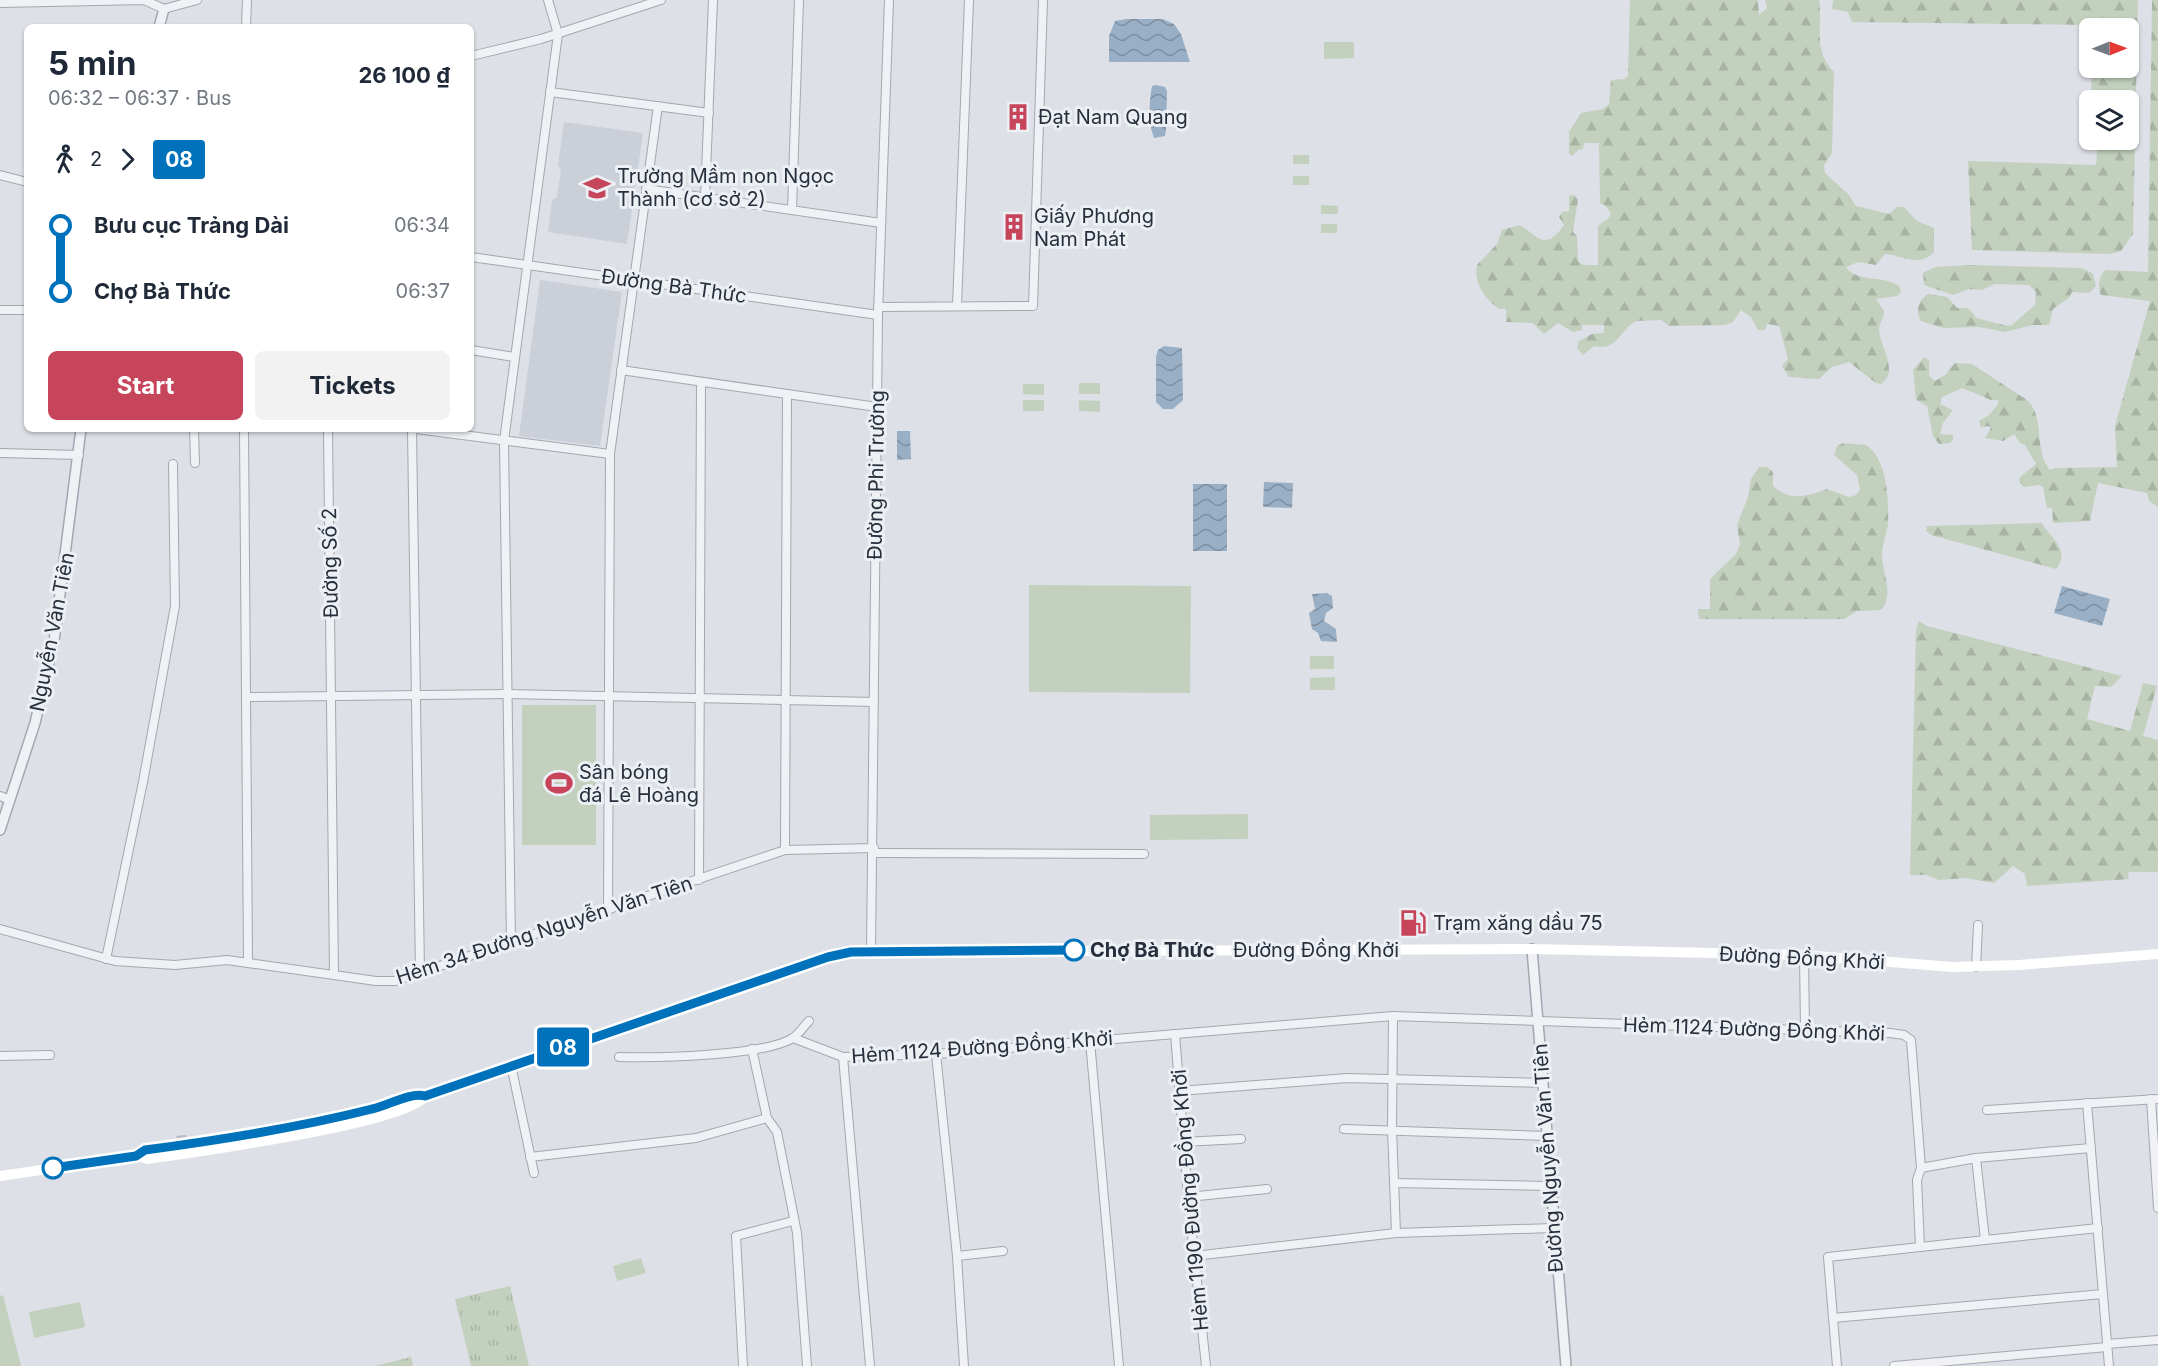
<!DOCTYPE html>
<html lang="en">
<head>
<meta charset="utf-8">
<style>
	:root { --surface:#fff; --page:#f2f2f3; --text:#1f2937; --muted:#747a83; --accent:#c7455b }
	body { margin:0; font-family:Inter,sans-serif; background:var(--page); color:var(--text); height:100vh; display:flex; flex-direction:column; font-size:22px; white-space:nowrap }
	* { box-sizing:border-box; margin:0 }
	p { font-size:20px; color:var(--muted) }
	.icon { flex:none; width:33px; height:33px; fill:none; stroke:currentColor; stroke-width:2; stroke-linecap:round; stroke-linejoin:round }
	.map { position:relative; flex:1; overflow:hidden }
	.side { position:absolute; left:24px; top:24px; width:450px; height:408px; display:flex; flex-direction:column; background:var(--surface); border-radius:9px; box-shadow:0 2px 4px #0004 }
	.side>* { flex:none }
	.badge { padding:0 12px; border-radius:4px; font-size:21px; line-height:39px }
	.needle { width:39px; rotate:89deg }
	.tools { position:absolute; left:2079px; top:18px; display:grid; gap:12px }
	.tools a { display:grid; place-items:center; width:60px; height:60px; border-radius:9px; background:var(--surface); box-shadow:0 2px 4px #0004; font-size:30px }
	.map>.badge { position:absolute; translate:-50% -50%; box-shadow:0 0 0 3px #fff }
	.legs { display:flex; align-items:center; gap:9px; height:66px; padding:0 24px; font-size:20px }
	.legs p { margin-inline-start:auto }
	.overview { display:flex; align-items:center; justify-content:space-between; height:102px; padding:0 24px }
	h1 { font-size:33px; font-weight:700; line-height:45px }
	.cta { display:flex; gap:12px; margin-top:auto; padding:12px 24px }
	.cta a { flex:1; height:69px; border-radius:9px; background:var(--accent); color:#fff; font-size:24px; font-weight:700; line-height:69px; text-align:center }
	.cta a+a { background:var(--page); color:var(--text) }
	ul { padding:0 24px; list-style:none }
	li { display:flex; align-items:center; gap:21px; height:66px; font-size:22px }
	li i { display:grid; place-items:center; width:9px; height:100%; margin:0 8px; background:currentColor }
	li i::after { content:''; width:15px; height:15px; margin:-8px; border:4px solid; border-radius:50%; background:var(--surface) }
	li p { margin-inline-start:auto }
	li:first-child i { background:linear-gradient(#0000 50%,currentColor 0) }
	li:last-child i { background:linear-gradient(currentColor 50%,#0000 0) }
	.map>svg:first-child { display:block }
	.built { fill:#cbd0d8 }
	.grass { fill:url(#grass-tufts) }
	.forest { fill:url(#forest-firs) }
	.garden { fill:#c3d0be }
	.water { fill:url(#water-waves) }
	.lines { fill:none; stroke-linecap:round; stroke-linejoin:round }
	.secondary-tunnel { stroke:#b9bdc4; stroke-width:10; stroke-dasharray:10 5; stroke-linecap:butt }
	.minor-casing { stroke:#a3a7b0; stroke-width:10 }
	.tertiary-casing { stroke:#a3a7b0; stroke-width:12 }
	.minor { stroke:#eff1f5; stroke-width:8 }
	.tertiary { stroke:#eff1f5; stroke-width:9 }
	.secondary { stroke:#fff; stroke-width:10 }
	.line-1-casing { stroke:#fff; stroke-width:14 }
	.line-1 { stroke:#0072bc; stroke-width:9 }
	.stop-1-dot { fill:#fff; stroke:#0072bc; stroke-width:3 }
	.labels { text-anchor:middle; stroke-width:6; stroke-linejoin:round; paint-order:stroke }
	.poi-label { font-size:20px; fill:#272f3c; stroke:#eceff4; text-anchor:start }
	.street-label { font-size:20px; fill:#272f3c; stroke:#eceff4 }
	.stop-label { font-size:20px; font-weight:bold; fill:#272f3c; stroke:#eceff4; text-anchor:start }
</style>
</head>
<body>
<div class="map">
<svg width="2158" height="1366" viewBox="0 0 2158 1366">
	<defs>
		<pattern id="grass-tufts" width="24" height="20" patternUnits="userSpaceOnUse" patternTransform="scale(1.5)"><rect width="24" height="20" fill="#c3d0be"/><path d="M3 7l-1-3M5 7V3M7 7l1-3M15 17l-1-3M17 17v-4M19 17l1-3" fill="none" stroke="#a8b3a4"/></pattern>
		<pattern id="forest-firs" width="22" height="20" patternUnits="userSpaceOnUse" patternTransform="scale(1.5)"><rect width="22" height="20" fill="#c3d0be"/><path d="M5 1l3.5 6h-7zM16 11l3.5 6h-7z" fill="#a8b3a4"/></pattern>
		<pattern id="water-waves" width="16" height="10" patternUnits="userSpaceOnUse" patternTransform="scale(1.5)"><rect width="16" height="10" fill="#99afc5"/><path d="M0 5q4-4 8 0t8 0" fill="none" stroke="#7d8fa1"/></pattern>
	</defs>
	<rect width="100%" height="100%" fill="#dde0e6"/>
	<g class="built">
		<path d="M564 122 643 133 627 244 548 232 552 200 557 197 561 170 558 165Z"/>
		<path d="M540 280 622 292 600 446 519 436Z"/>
	</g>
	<g class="grass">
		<path d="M510 1286 529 1366H471L455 1299Z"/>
		<path d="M411 1357 413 1366H375Z"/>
	</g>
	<g class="forest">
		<path d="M1630 0H1758L1759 15 1767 8 1765 0H1819C1823 26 1812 50 1834 72L1832 153 1824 165 1825 173 1849 195 1856 206 1889 214 1897 207H1904L1917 221 1934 228V252C1919 268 1902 255 1885 254L1876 265 1858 262 1846 267C1856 283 1885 275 1899 286L1901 292 1897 296 1876 299 1884 311C1884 318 1880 322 1879 329 1879 347 1900 370 1881 384L1876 383 1849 362 1832 367 1819 379 1789 377 1782 366 1788 359 1779 326 1767 324 1765 330H1758L1751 317 1741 310 1733 322 1725 325 1669 326 1661 320 1636 321C1617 332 1619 351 1594 346L1583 355 1577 348 1579 341 1592 334 1604 333V325H1582V330L1573 332 1558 323 1544 334 1533 323 1506 322V309H1499C1485 299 1473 282 1477 265L1497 244 1502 230 1520 225C1539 238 1546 251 1564 225L1559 217 1562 212 1569 211V196L1574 195 1578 199 1573 232 1577 236 1578 261 1583 265H1598V226L1608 219 1611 214 1606 206 1600 203 1599 143H1584L1583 149 1578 150 1572 156 1569 154V132L1581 113 1603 109 1609 104 1611 80 1624 79 1628 76Z"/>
		<path d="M1833 0H2138L2133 234 2121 251 2110 254 1972 250 1968 161 2096 165 2098 143 2090 144V140H2128V100H2091L2092 68H2128V28H2093V25L1852 22 1848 12 1832 9Z"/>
		<path d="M2152 0H2158V507L2149 501 2147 493 2098 483 2090 521 2053 523 2052 508H2047L2043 487 2039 485 2024 487 2019 481 2020 477 2036 464 2025 445 2020 443 2014 434 2003 441 1985 438 1991 428 1989 426 1981 427 1979 421 1989 415 1999 403 1998 400H1991L1962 388 1942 397 1940 404 1953 410 1943 423 1940 434 1953 435V439L1950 443 1939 444 1933 436 1927 406 1916 400 1913 370 1924 357 1929 360V376L1935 381 1945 375 1955 363 1972 364 2027 400C2046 418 2033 450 2050 470L2055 468 2117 467 2115 426 2150 301 2101 295C2097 288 2099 274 2106 270L2148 272Z"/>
		<path d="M1969 265 2082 268 2093 274 2096 286 2089 293 2072 292 2069 298 2053 309 2049 325H2033L2005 332 1979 327 1943 328 1921 321C1915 312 1918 300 1928 294L1947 297 1957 308H1968L1977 318 2007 326 2012 325 2035 305 2036 292 2029 285 1995 284 1982 290 1969 289 1953 295 1924 285 1923 273 1935 267Z"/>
		<path d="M1843 443 1866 445C1887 458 1889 500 1888 523 1887 534 1882 544 1882 555 1882 574 1895 594 1881 610L1857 611 1844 619H1699L1698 609H1710V579L1736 554 1740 544 1737 525 1748 497 1751 479 1759 467H1767L1773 472V486C1791 502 1807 496 1827 489L1849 497 1856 495 1860 490 1857 475 1834 455 1837 446Z"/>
		<path d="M2042 523C2049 537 2072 550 2056 569L1931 535 1926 531 1927 526Z"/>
		<path d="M1919 621 1927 626 2122 676 2111 687 2095 686 2087 719 2130 731 2143 683 2157 686 2143 736 2158 740V872H2128L2129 879 2027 886 2025 874 2013 866 1994 883 1965 878 1939 880 1927 875H1910L1916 629Z"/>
	</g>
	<g class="garden">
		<path d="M1324 42H1354V58L1324 59Z"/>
		<rect x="1293" y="155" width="16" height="9"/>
		<rect x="1293" y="176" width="16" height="9"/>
		<path d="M1321 205 1338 206V214H1321Z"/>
		<rect x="1321" y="224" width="16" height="9"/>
		<rect x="1079" y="383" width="21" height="11"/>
		<path d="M1023 384H1044V395L1023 394Z"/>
		<rect x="1023" y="400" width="21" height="11"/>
		<path d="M1079 400 1100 401V412L1079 411Z"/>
		<path d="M1029 585 1191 586 1190 693 1029 692Z"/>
		<rect x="1310" y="656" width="24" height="13"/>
		<path d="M1335 677V690H1310V678Z"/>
		<rect x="522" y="705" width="74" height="140"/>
		<path d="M1248 814V839L1150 840V815Z"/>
		<path d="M641 1258 646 1273 617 1281 613 1266Z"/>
		<path d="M3 1295 21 1366H0V1296Z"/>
		<path d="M80 1302 85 1327 34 1338 29 1312Z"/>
	</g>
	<g class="water">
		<path d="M1126 19H1163L1174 24 1181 34 1190 62H1109V36L1115 21Z"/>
		<path d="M1156 85 1165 87 1167 91 1166 130 1165 136 1154 138C1148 123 1149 102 1152 86Z"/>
		<path d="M1164 346 1182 348 1183 400 1173 409H1163L1156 402V357L1158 350Z"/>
		<path d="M897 431H910L911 459 897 460Z"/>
		<path d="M1264 482 1293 483 1292 508 1263 507Z"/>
		<rect x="1193" y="484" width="34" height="67"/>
		<path d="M2062 586 2110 599 2102 626 2054 613Z"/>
		<path d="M1327 593 1332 596 1333 608 1326 613 1324 621 1336 629 1337 642 1321 641 1318 633 1312 629 1309 613 1315 609 1312 594Z"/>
	</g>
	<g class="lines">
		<path class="secondary-tunnel" d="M177 1141 192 1139"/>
		<defs>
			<g id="minor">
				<path d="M0 3 144 0 164 9 197 0"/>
				<path d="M246 27 247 0"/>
				<path d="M471 56 541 39 661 0"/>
				<path d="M550 92 709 113"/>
				<path d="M0 175 27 182"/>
				<path d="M646 189 881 223"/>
				<path d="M705 197 713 0"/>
				<path d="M792 210 799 0"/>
				<path d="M471 257 878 315"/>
				<path d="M957 306 969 0"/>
				<path d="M878 307 1033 306 1043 0"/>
				<path d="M0 310H27"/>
				<path d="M471 350 514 357"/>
				<path d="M621 370 877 407"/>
				<path d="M194 429 195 463"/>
				<path d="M244 429 248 962"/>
				<path d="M328 429 334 975"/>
				<path d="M412 429 420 974"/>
				<path d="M416 429 610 454"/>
				<path d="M0 453 79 455"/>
				<path d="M246 697 507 694 874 702"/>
				<path d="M0 796 10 800"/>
				<path d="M785 850 787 394"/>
				<path d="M874 853 1144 854"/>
				<path d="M699 880 701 382"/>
				<path d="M608 911 610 454 658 106"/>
				<path d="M0 929 115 961 175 965 227 960 376 981H395L785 850 874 848"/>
				<path d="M511 944 504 441 558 34 548 0"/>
				<path d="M871 950 878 315 889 0"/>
				<path d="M1804 955 1805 1030"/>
				<path d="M106 959 143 782 175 606 173 464"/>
				<path d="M1976 967 1978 925"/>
				<path d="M1393 1016 1392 1129 1396 1233"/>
				<path d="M1175 1034 1188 1197 1206 1366"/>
				<path d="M793 1038 843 1057 936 1054 1393 1016 1890 1033 1904 1035 1911 1040 1921 1168"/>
				<path d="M1090 1041 1119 1366"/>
				<path d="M752 1049 767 1118 777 1132 797 1233 807 1366"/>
				<path d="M936 1054 957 1256 964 1366"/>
				<path d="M0 1056 50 1055"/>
				<path d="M619 1057C654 1058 765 1056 793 1038 799 1034 804 1026 809 1021"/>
				<path d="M843 1057 870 1366"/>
				<path d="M511 1065 534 1173"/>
				<path d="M1179 1091 1347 1078 1542 1083"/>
				<path d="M2151 1099 2158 1208"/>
				<path d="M2087 1103 2109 1366"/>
				<path d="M1987 1110 2158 1099"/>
				<path d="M1344 1129 1546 1136"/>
				<path d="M1183 1142 1241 1139"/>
				<path d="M530 1157 696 1138 767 1118"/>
				<path d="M1976 1158 2091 1148"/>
				<path d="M1394 1183 1550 1186"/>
				<path d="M1188 1197 1267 1189"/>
				<path d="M1985 1240 1976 1158 1921 1168 1917 1180 1920 1247 2098 1228"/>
				<path d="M957 1256 1003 1251"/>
				<path d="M1194 1256 1396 1233 1553 1228"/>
				<path d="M1833 1318 2103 1294"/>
				<path d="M2107 1344 2158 1340"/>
				<path d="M743 1366 736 1236 793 1221"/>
				<path d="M1837 1366 1828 1257 1920 1247"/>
				<path d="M1894 1366 2107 1347"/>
			</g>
			<g id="tertiary">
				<path d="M159 27 164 9"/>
				<path d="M0 830 35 723 54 641 81 429"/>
				<path d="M1532 949 1566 1366"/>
			</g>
		</defs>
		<use href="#minor" class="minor-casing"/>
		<use href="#tertiary" class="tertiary-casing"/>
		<use href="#minor" class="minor"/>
		<use href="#tertiary" class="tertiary"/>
		<g class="secondary">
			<path d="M193 1143 343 1116 417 1095 425 1096 828 957 851 952 1532 949 1804 955 1952 967 2019 965 2158 954"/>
			<path d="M136 1156 145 1150 178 1145"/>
			<path d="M0 1176 136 1156 148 1159C187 1153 411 1123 425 1096"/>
		</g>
	</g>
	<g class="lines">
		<defs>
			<path id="line-1" d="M53 1168 136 1156 145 1150C221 1140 297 1128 372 1109 387 1106 410 1092 425 1096L828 957 851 952 1074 950"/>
		</defs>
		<use href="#line-1" class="line-1-casing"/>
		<use href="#line-1" class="line-1"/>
	</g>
	<defs>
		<symbol id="building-bare" viewBox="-9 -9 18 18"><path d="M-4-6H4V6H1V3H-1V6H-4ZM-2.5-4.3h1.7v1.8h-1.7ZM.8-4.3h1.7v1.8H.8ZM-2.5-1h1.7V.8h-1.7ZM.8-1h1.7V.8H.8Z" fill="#c7455b" stroke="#eceff4" stroke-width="2.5" paint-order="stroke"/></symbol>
		<symbol id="school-bare" viewBox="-9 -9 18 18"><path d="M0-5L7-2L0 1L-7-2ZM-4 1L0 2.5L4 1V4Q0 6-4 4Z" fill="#c7455b" stroke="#eceff4" stroke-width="2.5" paint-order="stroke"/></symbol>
		<symbol id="stadium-bare" viewBox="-9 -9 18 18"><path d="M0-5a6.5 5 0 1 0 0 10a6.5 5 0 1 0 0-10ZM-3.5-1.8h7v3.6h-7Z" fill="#c7455b" stroke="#eceff4" stroke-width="2.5" paint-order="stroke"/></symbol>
		<symbol id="fuel-bare" viewBox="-9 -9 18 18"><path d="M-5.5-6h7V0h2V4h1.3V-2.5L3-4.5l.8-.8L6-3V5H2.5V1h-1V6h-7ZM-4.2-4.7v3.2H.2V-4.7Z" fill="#c7455b" stroke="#eceff4" stroke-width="2.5" paint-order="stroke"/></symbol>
	</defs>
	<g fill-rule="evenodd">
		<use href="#building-bare" x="999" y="98" width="38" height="38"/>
		<use href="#school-bare" x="578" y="169" width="38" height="38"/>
		<use href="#building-bare" x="995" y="208" width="38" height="38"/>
		<use href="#stadium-bare" x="540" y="764" width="38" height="38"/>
		<use href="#fuel-bare" x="1394" y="904" width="38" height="38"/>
	</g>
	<g class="stop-1-dot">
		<circle cx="1074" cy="950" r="10"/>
		<circle cx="53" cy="1168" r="10"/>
	</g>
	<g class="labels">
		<g class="poi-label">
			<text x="1038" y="124">Đạt Nam Quang</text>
			<text x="617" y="183">Trường Mầm non Ngọc<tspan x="617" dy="23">Thành (cơ sở 2)</tspan></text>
			<text x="1034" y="223">Giấy Phương<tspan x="1034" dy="23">Nam Phát</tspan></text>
			<text x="579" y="779">Sân bóng<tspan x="579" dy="23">đá Lê Hoàng</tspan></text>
			<text x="1433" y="930">Trạm xăng dầu 75</text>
		</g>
		<g class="street-label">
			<text transform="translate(674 286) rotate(8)" y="7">Đường Bà Thức</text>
			<text transform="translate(876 475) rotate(-89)" y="7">Đường Phi Trường</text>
			<text transform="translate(330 563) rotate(-91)" y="7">Đường Số 2</text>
			<text transform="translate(52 632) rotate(-79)" y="7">Nguyễn Văn Tiên</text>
			<text transform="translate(544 930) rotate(-18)" y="7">Hẻm 34 Đường Nguyễn Văn Tiên</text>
			<text x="1316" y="957">Đường Đồng Khởi</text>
			<text transform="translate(1802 958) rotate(3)" y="7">Đường Đồng Khởi</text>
			<text transform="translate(1754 1029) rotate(2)" y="7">Hẻm 1124 Đường Đồng Khởi</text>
			<text transform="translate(982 1047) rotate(-4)" y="7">Hẻm 1124 Đường Đồng Khởi</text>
			<text transform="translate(1548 1158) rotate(-94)" y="7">Đường Nguyễn Văn Tiên</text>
			<text transform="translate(1190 1200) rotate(-95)" y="7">Hẻm 1190 Đường Đồng Khởi</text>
		</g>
		<g class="stop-label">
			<text x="1090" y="957">Chợ Bà Thức</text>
		</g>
	</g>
</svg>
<div class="tools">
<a><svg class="needle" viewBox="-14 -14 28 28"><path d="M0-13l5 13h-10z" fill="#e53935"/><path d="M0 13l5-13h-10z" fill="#747a83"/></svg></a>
<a><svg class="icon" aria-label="layers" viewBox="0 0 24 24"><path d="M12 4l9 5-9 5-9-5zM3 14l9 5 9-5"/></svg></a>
</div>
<b class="badge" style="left:563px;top:1047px;background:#0072bc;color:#fff">08</b>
<section class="side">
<div class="overview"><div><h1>5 min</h1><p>06:32 – 06:37 · Bus</p></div><b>26 100 ₫</b></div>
<div class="legs"><svg class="icon" aria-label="walk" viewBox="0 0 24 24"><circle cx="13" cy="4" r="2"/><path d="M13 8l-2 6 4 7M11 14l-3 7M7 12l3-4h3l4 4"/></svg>2<svg class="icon" aria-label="forward" viewBox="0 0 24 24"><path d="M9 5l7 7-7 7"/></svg><b class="badge" style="background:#0072bc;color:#fff">08</b></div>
<ul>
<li><i style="color:#0072bc"></i><b>Bưu cục Trảng Dài</b><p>06:34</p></li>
<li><i style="color:#0072bc"></i><b>Chợ Bà Thức</b><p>06:37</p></li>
</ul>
<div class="cta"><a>Start</a><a>Tickets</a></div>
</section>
</div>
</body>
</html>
